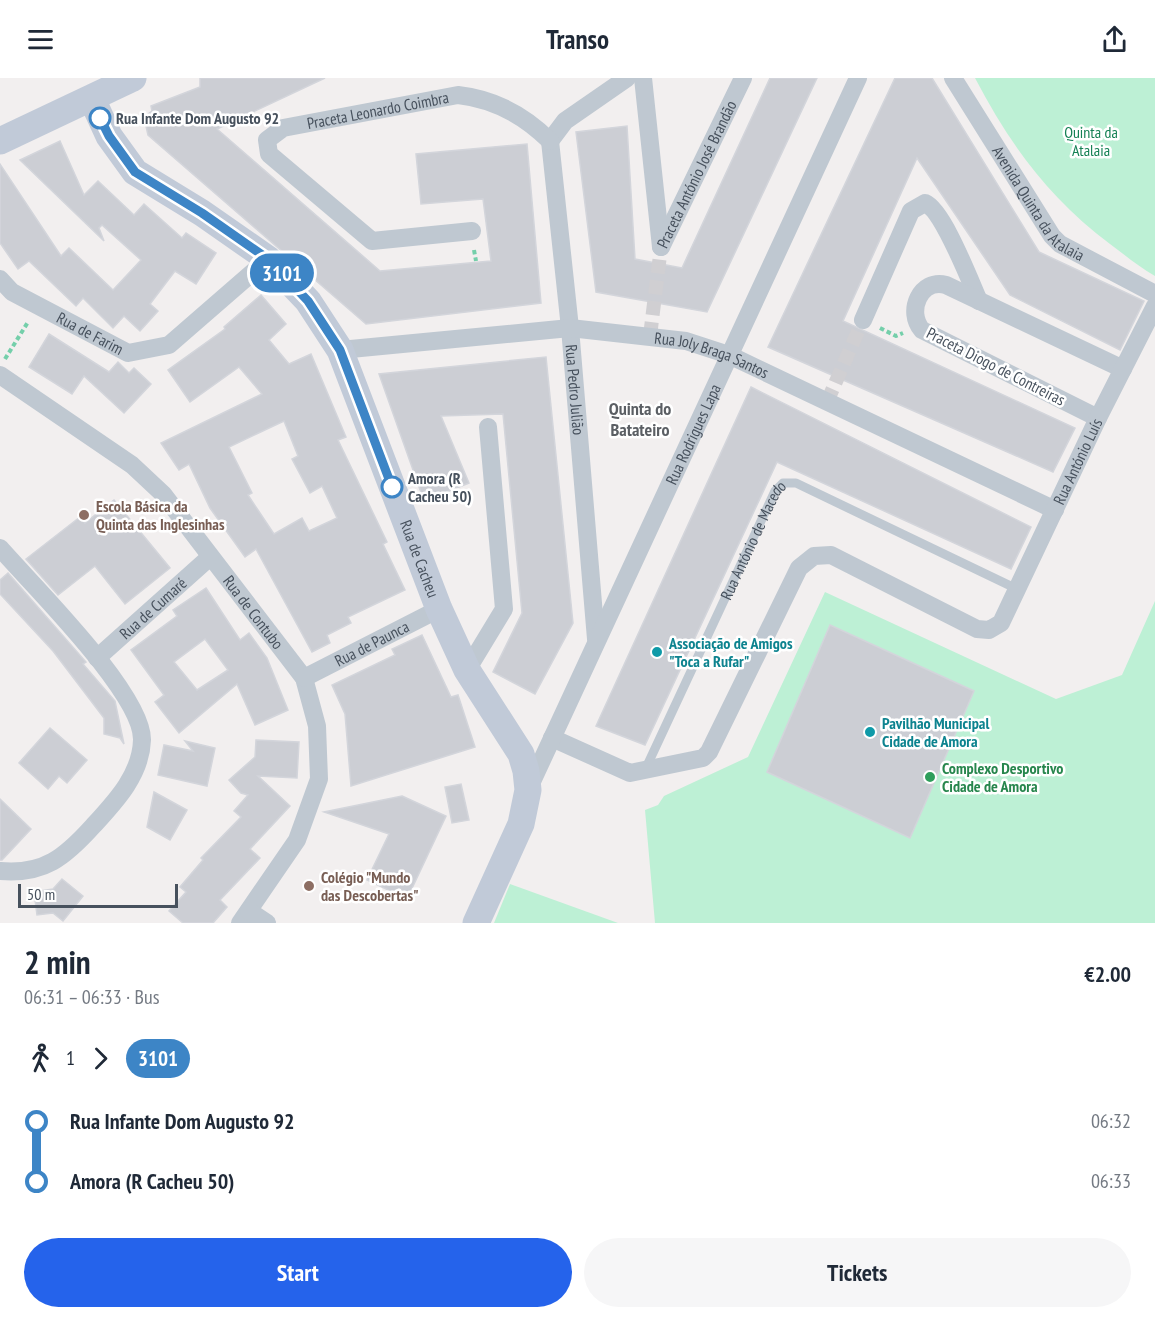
<!DOCTYPE html>
<html lang="en">
<head>
<meta charset="utf-8">
<style>
	:root { --surface:#fff; --page:#f6f6f7; --text:#1f2937; --muted:#747a83; --accent:#2563eb }
	body { margin:0; font-family:"PT Sans Narrow",sans-serif; background:var(--page); color:var(--text); height:100vh; display:flex; flex-direction:column; font-size:22px; white-space:nowrap }
	* { box-sizing:border-box; margin:0 }
	p { font-size:20px; color:var(--muted) }
	.icon { flex:none; width:33px; height:33px; fill:none; stroke:currentColor; stroke-width:2; stroke-linecap:round; stroke-linejoin:round }
	.map { position:relative; height:845px; overflow:hidden }
	.panel { display:flex; flex-direction:column; background:var(--surface); flex:1 }
	.panel>* { flex:none }
	.badge { padding:0 12px; border-radius:20px; font-size:21px; line-height:39px }
	.scale { position:absolute; left:18px; bottom:15px; width:160px; box-sizing:border-box; padding-left:6px; border:3px solid #47515d; border-top:0; font-size:16px; line-height:21px; white-space:nowrap; color:#47515d; -webkit-text-stroke:4px #fff; paint-order:stroke }
	.map>.badge { position:absolute; translate:-50% -50%; box-shadow:0 0 0 3px #fff }
	.legs { display:flex; align-items:center; gap:9px; height:66px; padding:0 24px; font-size:20px }
	.legs p { margin-inline-start:auto }
	.head { display:flex; align-items:center; justify-content:space-between; height:102px; padding:0 24px }
	h1 { font-size:33px; font-weight:700; line-height:45px }
	.primary-button { display:flex; gap:12px; margin-top:auto; padding:12px 24px }
	.primary-button a { flex:1; height:69px; border-radius:36px; background:var(--accent); color:#fff; font-size:24px; font-weight:700; line-height:69px; text-align:center }
	.primary-button a+a { background:var(--page); color:var(--text) }
	ul { padding:0 24px; list-style:none }
	li { display:flex; align-items:center; gap:21px; height:60px; font-size:22px }
	li i { display:grid; place-items:center; width:9px; height:100%; margin:0 8px; background:currentColor }
	li i::after { content:''; width:15px; height:15px; margin:-8px; border:4px solid; border-radius:50%; background:var(--surface) }
	li p { margin-inline-start:auto }
	li:first-child i { background:linear-gradient(#0000 50%,currentColor 0) }
	li:last-child i { background:linear-gradient(currentColor 50%,#0000 0) }
	header { display:flex; justify-content:space-between; align-items:center; height:78px; padding:0 24px; background:var(--surface); font-size:27px; font-weight:700 }
	.map>svg:first-child { display:block }
	.green { fill:#bdf0d5 }
	.building { fill:#ccced4; stroke:#d3d5db; stroke-width:1.5; fill-rule:evenodd }
	.lines { fill:none; stroke-linecap:round; stroke-linejoin:round }
	.pedestrian-tunnel { stroke:#d0cfd2; stroke-width:14; stroke-dasharray:14 7; stroke-linecap:butt }
	.path { stroke:#74cfaa; stroke-width:4; stroke-dasharray:4.5 3; stroke-linecap:butt }
	.service { stroke:#bfc8d1; stroke-width:9 }
	.minor { stroke:#bfc8d1; stroke-width:18 }
	.secondary { stroke:#c1cad8; stroke-width:27 }
	.line-1-casing { stroke:#fff; stroke-width:14 }
	.line-1 { stroke:#3d85c6; stroke-width:9 }
	.stop-1-dot { fill:#fff; stroke:#3d85c6; stroke-width:3 }
	.education-dot { fill:#8d6e63; stroke:#fff; stroke-width:2 }
	.culture-dot { fill:#0f9aa8; stroke:#fff; stroke-width:2 }
	.leisure-dot { fill:#2e9e5b; stroke:#fff; stroke-width:2 }
	.labels { text-anchor:middle; stroke-width:5; stroke-linejoin:round; paint-order:stroke }
	.street-label { font-size:16px; fill:#47515d; stroke:#fff }
	.stop-label { font-size:16px; font-weight:bold; fill:#47515d; stroke:#fff; text-anchor:start }
	.park-label { font-size:16px; fill:#158154; stroke:#fff }
	.education-label { font-size:16px; font-weight:bold; fill:#785e54; stroke:#fff; text-anchor:start }
	.culture-label { font-size:16px; font-weight:bold; fill:#0d838f; stroke:#fff; text-anchor:start }
	.leisure-label { font-size:16px; font-weight:bold; fill:#27864d; stroke:#fff; text-anchor:start }
	.neighbourhood-label { font-size:18px; font-weight:bold; fill:#5b5f64; stroke:#fff }
</style>
</head>
<body>
<header><svg class="icon" aria-label="menu" viewBox="0 0 24 24"><path d="M4 6h16M4 12h16M4 18h16"/></svg>Transo<svg class="icon" aria-label="share" viewBox="0 0 24 24"><path d="M12 15V3M7 8l5-5 5 5M5 13v7h14v-7"/></svg></header>
<div class="map">
<svg width="1155" height="845" viewBox="0 0 1155 845">
	<rect width="100%" height="100%" fill="#f2efef"/>
	<g class="green">
		<path d="M975 0H1155V198C1139 189 1125 177 1110 166 1049 120 1010 67 975 0Z"/>
		<path d="M825 514 1056 621 1122 597 1155 523V845H655L645 732 658 727 664 718 748 679Z"/>
		<path d="M510 806 618 845H494Z"/>
	</g>
	<g class="building">
		<path d="M200 0H325L217 51 380 193 491 183 483 121 421 126 416 76 527 66 541 225 366 246 148 57 144 39 152 33 151 28 200 9Z"/>
		<path d="M770 0H817L707 234 596 214 576 54 627 48 635 181 682 190Z"/>
		<path d="M895 0H932L1039 174 1144 223 1120 272 1010 217 917 80 843 243 1075 350 1053 394 768 269Z"/>
		<path d="M60 63 84 117 98 103 134 137 144 126 182 160 186 155 216 175 196 206 175 193 150 226 158 233 140 253 124 238 113 250 83 220 76 228 29 183 18 191 0 165V86L61 178 69 170 113 212 141 182 102 147 99 150 104 163 20 82Z"/>
		<path d="M261 217 286 246 269 262 289 286 311 276 346 359 338 362 387 464 383 466 405 512 348 539 351 545 327 557 330 565 312 574 256 471 245 479 210 430 189 386 179 392 161 365 262 316 239 289 190 324 168 292 225 251 224 249ZM284 343 298 378 292 381 310 415 322 408 337 440 309 453 302 440 274 456 248 417 252 415 229 369Z"/>
		<path d="M49 256 109 294 118 284 129 295 134 290 151 306 124 335 84 298 72 316 29 289Z"/>
		<path d="M546 279 573 545 535 616 493 594 522 535 503 336 441 338 469 405 424 423 379 296Z"/>
		<path d="M751 309 1031 449 1011 491 777 384 645 667 596 648Z"/>
		<path d="M114 422 170 490 125 526 95 488 58 517 26 481 80 439 85 445Z"/>
		<path d="M8 495 86 584 83 586 115 623 124 666 120 660 104 656V640L53 573 0 516V502Z"/>
		<path d="M206 510 240 562 249 555 267 580 288 632 255 647 237 606 179 655 155 624 164 617 131 572 177 538 173 532ZM205 561 228 592 197 612 174 584Z"/>
		<path d="M830 547 974 613 910 760 767 694Z"/>
		<path d="M422 557 451 619 458 617 475 669 351 708 345 636 332 607 395 577 392 571Z"/>
		<path d="M50 650 87 682 67 705 59 698 48 711 19 685Z"/>
		<path d="M256 662 299 664 297 700 258 698 290 728 250 771 260 780 220 822 227 829 213 845H183L169 833 186 814 180 809 203 782 201 780 241 739 234 733 248 717 241 715 229 702 255 679Z"/>
		<path d="M185 663 215 670 207 708 158 697 164 667 193 673Z"/>
		<path d="M461 706 469 742 452 745 445 709Z"/>
		<path d="M154 714 187 732 170 762 147 749Z"/>
		<path d="M402 718 446 738 407 821 367 802 389 756 324 734Z"/>
		<path d="M0 721 31 751 2 782H0Z"/>
		<path d="M62 801 83 818 63 843 53 835 37 837 34 814 53 811Z"/>
	</g>
	<g class="lines">
		<g class="pedestrian-tunnel">
			<path d="M650 258 661 169"/>
			<path d="M827 324 863 242"/>
		</g>
		<g class="path">
			<path d="M474 172 476 183"/>
			<path d="M880 250 896 258 903 255"/>
			<path d="M5 281 28 244"/>
		</g>
		<path class="service" id="s1" d="M645 692 775 413 783 405H796L1019 512"/>
		<g class="minor">
			<path d="M643 0 661 169"/>
			<path id="s2" d="M953 0 1052 158 1060 166 1155 216"/>
			<path id="s3" d="M550 63 570 250 596 561"/>
			<path d="M550 63 565 43 627 0"/>
			<path id="s4" d="M472 153 372 163 269 76 267 62 283 50 458 17C494 21 525 38 550 63"/>
			<path id="s5" d="M661 169 743 0"/>
			<path id="s6" d="M0 201 12 214 128 275 169 267 268 181"/>
			<path d="M863 242 911 133 925 125C943 132 970 203 979 223"/>
			<path id="s7" d="M340 272 570 250 686 263 729 277 1055 432"/>
			<path id="s8" d="M0 297 132 387 163 416 304 600 317 648 319 701 297 762 240 845"/>
			<path d="M1098 340 922 252C906 234 920 200 946 207L1123 291"/>
			<path d="M0 470C33 508 143 616 142 662 141 697 115 724 93 748 65 779 44 797 0 793"/>
			<path id="s9" d="M97 580 210 479"/>
			<path d="M467 592 504 531 488 349"/>
			<path id="s10" d="M304 600 439 531"/>
			<path id="s11" d="M552 660 630 695 703 680 709 674 799 490 814 478 831 477 977 551 989 552 1001 545 1098 340 1155 228"/>
			<path id="s12" d="M529 710 858 0"/>
			<path d="M249 833 267 845"/>
		</g>
		<g class="secondary">
			<path id="s13" d="M92 21 109 58 135 94 202 135 268 181 308 223 340 272 439 531 467 592 521 676 526 693 528 712 521 746 476 845"/>
			<path d="M0 63 133 0"/>
		</g>
	</g>
	<g class="lines">
		<defs>
			<path id="line-1" d="M100 40 109 58 135 94 202 135 268 181 308 223 340 272 392 409"/>
		</defs>
		<use href="#line-1" class="line-1-casing"/>
		<use href="#line-1" class="line-1"/>
	</g>
	<g class="stop-1-dot">
		<circle cx="100" cy="40" r="10"/>
		<circle cx="392" cy="409" r="10"/>
	</g>
	<g class="education-dot">
		<circle cx="84" cy="437" r="6"/>
		<circle cx="309" cy="808" r="6"/>
	</g>
	<g class="culture-dot">
		<circle cx="657" cy="574" r="6"/>
		<circle cx="870" cy="654" r="6"/>
	</g>
	<circle class="leisure-dot" cx="930" cy="699" r="6"/>
	<g class="labels">
		<g class="street-label">
			<text dy="6" stroke="none"><textPath href="#s4" startOffset="366">Praceta Leonardo Coimbra</textPath></text>
			<text dy="6" stroke="none"><textPath href="#s5" startOffset="81">Praceta António José Brandão</textPath></text>
			<text dy="6" stroke="none"><textPath href="#s2" startOffset="153">Avenida Quinta da Atalaia</textPath></text>
			<text dy="6" stroke="none"><textPath href="#s6" startOffset="106">Rua de Farim</textPath></text>
			<text dy="6" stroke="none"><textPath href="#s7" startOffset="376">Rua Joly Braga Santos</textPath></text>
			<text transform="translate(996 288) rotate(27)" y="6">Praceta Diogo de Contreiras</text>
			<text dy="6" stroke="none"><textPath href="#s3" startOffset="250">Rua Pedro Julião</textPath></text>
			<text dy="6" stroke="none"><textPath href="#s12" startOffset="390">Rua Rodrigues Lapa</textPath></text>
			<text dy="6" stroke="none"><textPath href="#s11" startOffset="778">Rua António Luís</textPath></text>
			<text dy="6" stroke="none"><textPath href="#s1" startOffset="254">Rua António de Macedo</textPath></text>
			<text dy="6" stroke="none"><textPath href="#s13" startOffset="584">Rua de Cacheu</textPath></text>
			<text dy="6" stroke="none"><textPath href="#s9" startOffset="75">Rua de Cumaré</textPath></text>
			<text dy="6" stroke="none"><textPath href="#s8" startOffset="351">Rua de Contubo</textPath></text>
			<text dy="6" stroke="none"><textPath href="#s10" startOffset="76">Rua de Paunca</textPath></text>
		</g>
		<g class="stop-label">
			<text x="116" y="46">Rua Infante Dom Augusto 92</text>
			<text x="408" y="406">Amora (R<tspan x="408" dy="18">Cacheu 50)</tspan></text>
		</g>
		<g class="park-label">
			<text x="1091" y="60">Quinta da<tspan x="1091" dy="18">Atalaia</tspan></text>
		</g>
		<g class="education-label">
			<text x="96" y="434">Escola Básica da<tspan x="96" dy="18">Quinta das Inglesinhas</tspan></text>
			<text x="321" y="805">Colégio "Mundo<tspan x="321" dy="18">das Descobertas"</tspan></text>
		</g>
		<g class="culture-label">
			<text x="669" y="571">Associação de Amigos<tspan x="669" dy="18">"Toca a Rufar"</tspan></text>
			<text x="882" y="651">Pavilhão Municipal<tspan x="882" dy="18">Cidade de Amora</tspan></text>
		</g>
		<g class="leisure-label">
			<text x="942" y="696">Complexo Desportivo<tspan x="942" dy="18">Cidade de Amora</tspan></text>
		</g>
		<g class="neighbourhood-label">
			<text x="640" y="337">Quinta do<tspan x="640" dy="21">Batateiro</tspan></text>
		</g>
	</g>
</svg>
<div class="scale">50 m</div>
<b class="badge" style="left:282px;top:195px;background:#3d85c6;color:#fff">3101</b>
</div>
<section class="panel">
<div class="head"><div><h1>2 min</h1><p>06:31 – 06:33 · Bus</p></div><b>€2.00</b></div>
<div class="legs"><svg class="icon" aria-label="walk" viewBox="0 0 24 24"><circle cx="13" cy="4" r="2"/><path d="M13 8l-2 6 4 7M11 14l-3 7M7 12l3-4h3l4 4"/></svg>1<svg class="icon" aria-label="forward" viewBox="0 0 24 24"><path d="M9 5l7 7-7 7"/></svg><b class="badge" style="background:#3d85c6;color:#fff">3101</b></div>
<ul>
<li><i style="color:#3d85c6"></i><b>Rua Infante Dom Augusto 92</b><p>06:32</p></li>
<li><i style="color:#3d85c6"></i><b>Amora (R Cacheu 50)</b><p>06:33</p></li>
</ul>
<div class="primary-button"><a>Start</a><a>Tickets</a></div>
</section>
</body>
</html>
